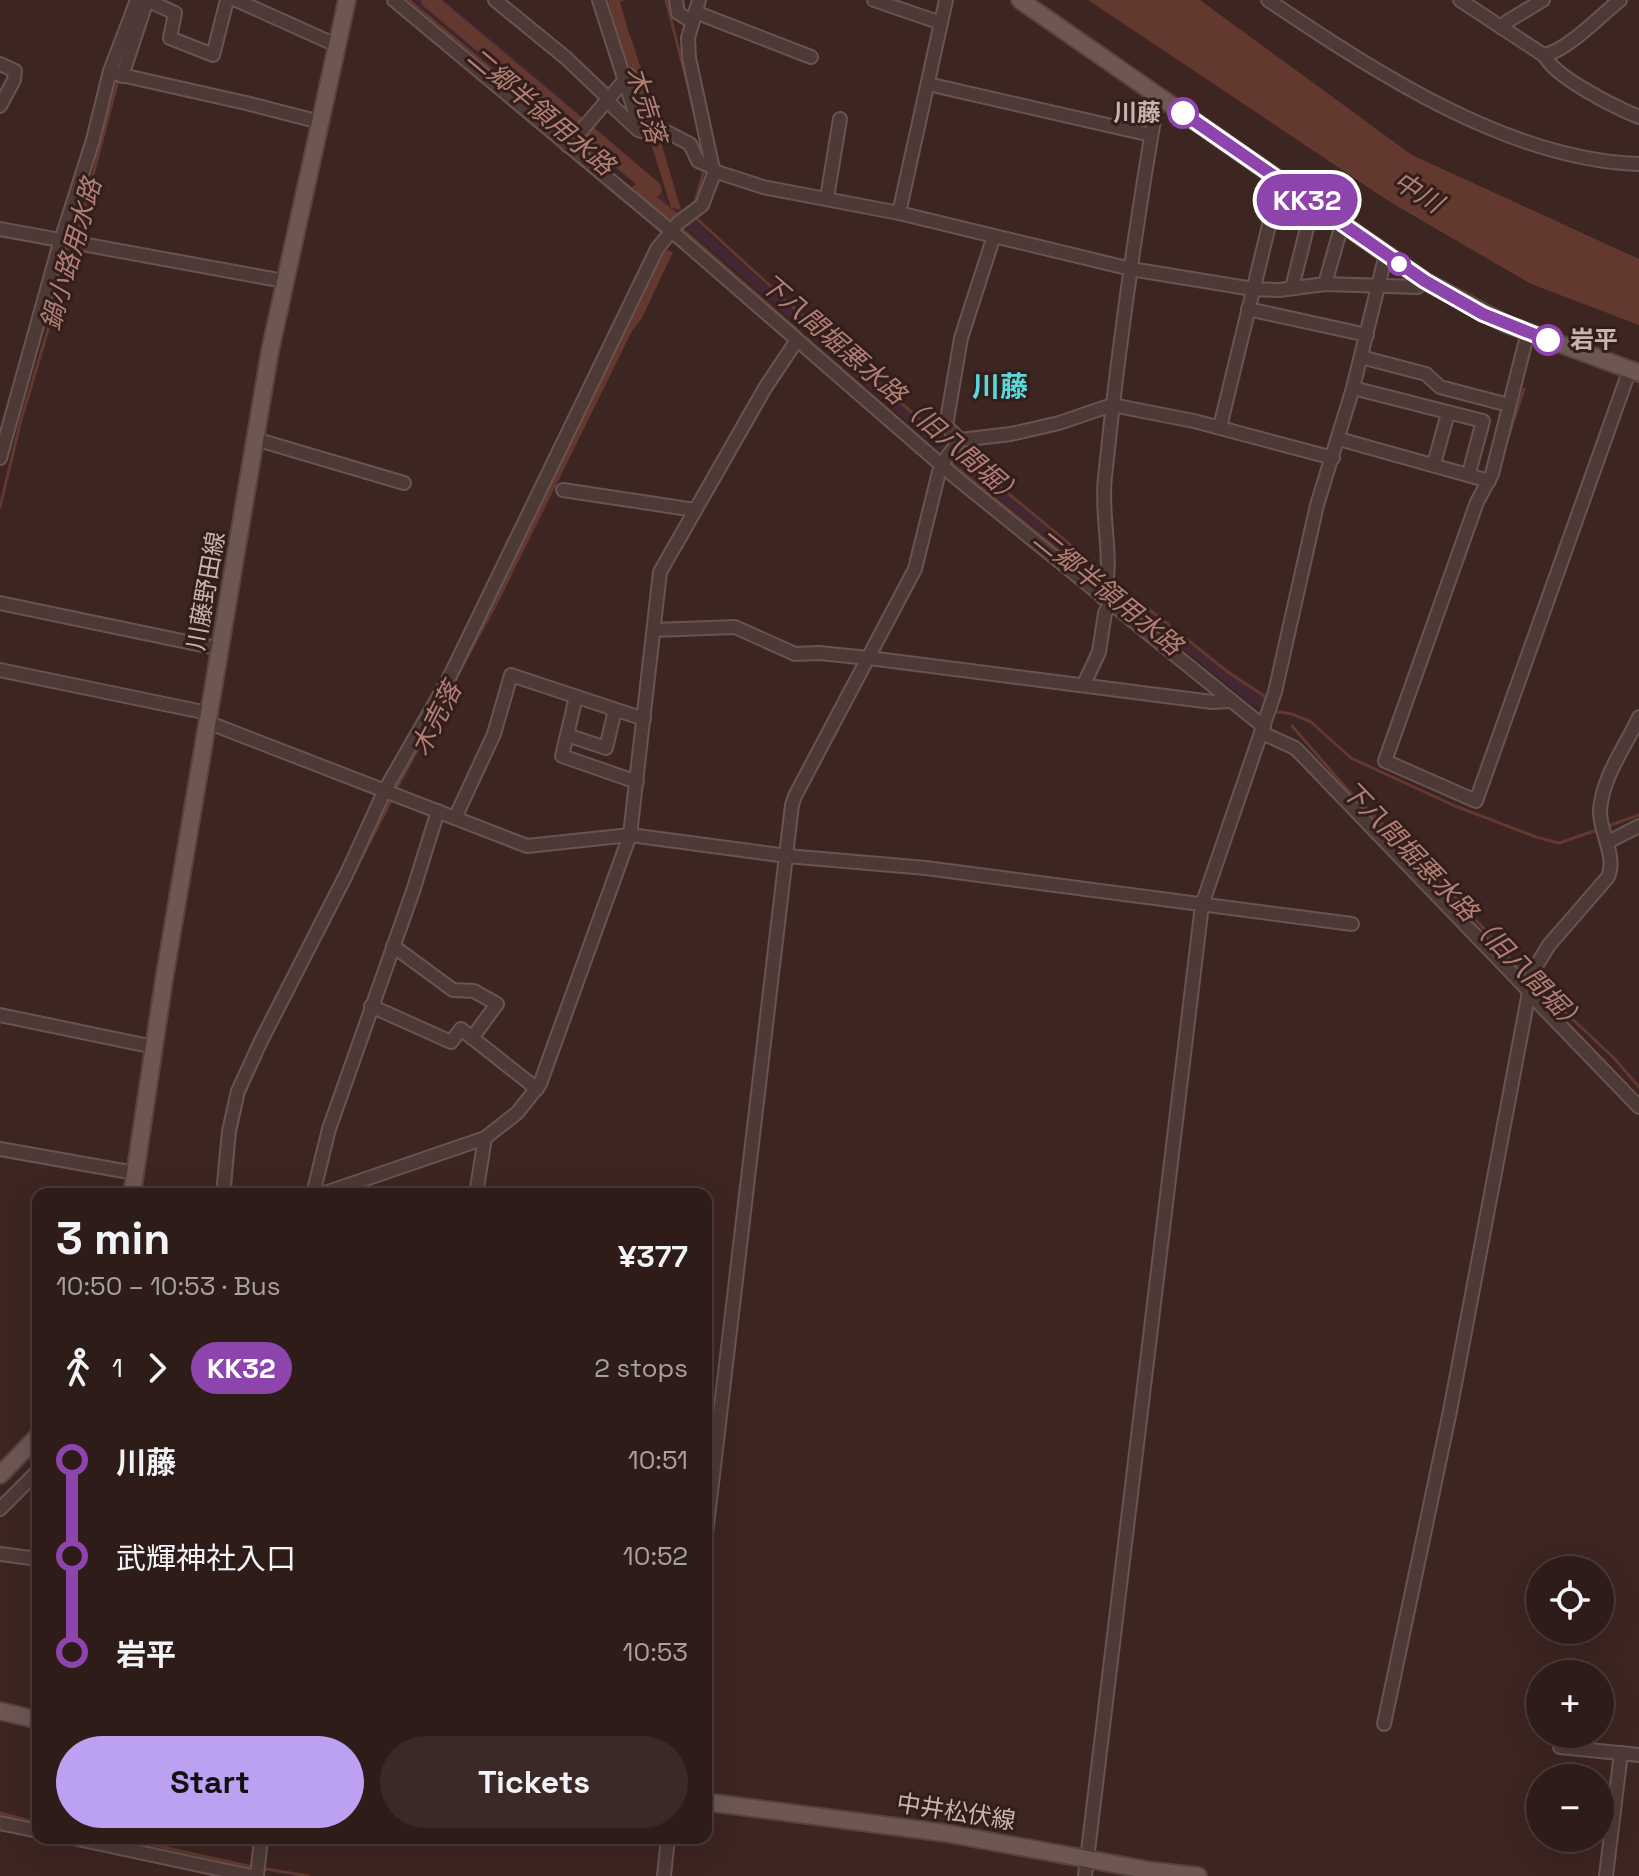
<!DOCTYPE html>
<html lang="en">
<head>
<meta charset="utf-8">
<style>
	:root { --surface:#2e1c19; --page:#3a2926; --text:#f1f3f6; --muted:#a7a1a2; --line:#493a38; --accent:#bca0f2 }
	body { margin:0; font-family:"Space Grotesk","Noto Sans JP",sans-serif; background:var(--page); color:var(--text); height:100vh; display:flex; flex-direction:column; font-size:30px; white-space:nowrap }
	* { box-sizing:border-box; margin:0 }
	p { font-size:26px; color:var(--muted) }
	.icon { flex:none; width:44px; height:44px; fill:none; stroke:currentColor; stroke-width:2; stroke-linecap:round; stroke-linejoin:round }
	.map { position:relative; flex:1; overflow:hidden }
	.sheet { position:absolute; left:32px; top:1188px; width:680px; height:656px; display:flex; flex-direction:column; background:var(--surface); border-radius:16px; box-shadow:0 8px 32px #0002,0 0 0 2px var(--line) }
	.sheet>* { flex:none }
	.badge { padding:0 16px; border-radius:26px; font-size:28px; line-height:52px }
	.buttons { position:absolute; left:1526px; top:1556px; display:grid; gap:16px }
	.buttons a { display:grid; place-items:center; width:88px; height:88px; border-radius:50%; background:var(--surface); box-shadow:0 8px 32px #0002,0 0 0 2px var(--line); font-size:40px }
	.map>.badge { position:absolute; translate:-50% -50%; box-shadow:0 0 0 4px #fff }
	.legs { display:flex; align-items:center; gap:12px; height:88px; padding:0 24px; font-size:26px }
	.legs p { margin-inline-start:auto }
	.head { display:flex; align-items:center; justify-content:space-between; height:136px; padding:0 24px }
	h1 { font-size:44px; font-weight:700; line-height:60px }
	.action { display:flex; gap:16px; margin-top:auto; padding:16px 24px }
	.action a { flex:1; height:92px; border-radius:48px; background:var(--accent); color:#111; font-size:32px; font-weight:700; line-height:92px; text-align:center }
	.action a+a { background:var(--page); color:var(--text) }
	ul { padding:0 24px; list-style:none }
	li { display:flex; align-items:center; gap:28px; height:96px; font-size:30px }
	li i { display:grid; place-items:center; width:12px; height:100%; margin:0 10px; background:currentColor }
	li i::after { content:''; width:20px; height:20px; margin:-10px; border:6px solid; border-radius:50%; background:var(--surface) }
	li p { margin-inline-start:auto }
	li:first-child i { background:linear-gradient(#0000 50%,currentColor 0) }
	li:last-child i { background:linear-gradient(currentColor 50%,#0000 0) }
	.map>svg:first-child { display:block }
	.green { fill:#432732 }
	.water { fill:#62382f }
	.lines { fill:none; stroke-linecap:round; stroke-linejoin:round }
	.stream { stroke:#62382f; stroke-width:3 }
	.river { stroke:#62382f; stroke-width:16 }
	.minor-casing { stroke:#685450; stroke-width:16 }
	.major-casing { stroke:#56423e; stroke-width:20 }
	.minor { stroke:#4d3935; stroke-width:12 }
	.major { stroke:#6e5753; stroke-width:16 }
	.line-1-casing { stroke:#fff; stroke-width:18 }
	.line-1 { stroke:#8e44ad; stroke-width:12 }
	.stop-1-dot { fill:#fff; stroke:#8e44ad; stroke-width:4 }
	.labels { text-anchor:middle; stroke-width:6; stroke-linejoin:round; paint-order:stroke }
	.stop-label { font-size:24px; font-weight:bold; fill:#c9b5b0; stroke:#321e1a; text-anchor:end }
	.street-label { font-size:24px; fill:#c9b5b0; stroke:#321e1a }
	.water-label { font-size:26px; font-style:italic; fill:#b37f75; stroke:#321e1a }
	.quarter-label { font-size:28px; font-weight:bold; fill:#58dadc; stroke:#321e1a }
</style>
</head>
<body>
<div class="map">
<svg width="1639" height="1876" viewBox="0 0 1639 1876">
	<rect width="100%" height="100%" fill="#3d2521"/>
	<path class="green" d="M413 0H444L531 72 659 184 669 208 682 211 694 221C815 329 936 436 1061 539 1128 595 1195 652 1267 700L1265 708 1250 703 944 454 688 229Z"/>
	<g class="water">
		<path d="M406 0H411L526 96 524 99Z"/>
		<path d="M608 0H625L620 2 635 54 628 61 625 60Z"/>
		<path d="M1088 0H1200L1412 155 1639 259V325L1531 284 1390 202Z"/>
		<path d="M640 71 681 210 671 208 632 81Z"/>
		<path d="M681 226 802 332 800 335 680 228Z"/>
		<path d="M666 250 673 252 642 318 632 331 498 603 398 789 392 785C443 698 490 608 534 517 578 428 619 337 666 250Z"/>
		<path d="M806 336 941 454 940 455 804 338Z"/>
		<path d="M950 460 1102 584 1101 586 948 462Z"/>
		<path d="M387 797 393 800 266 1048 245 1096 236 1137 232 1194H227L232 1134 241 1094Z"/>
	</g>
	<g class="lines">
		<g class="stream">
			<path d="M666 0 696 117"/>
			<path d="M694 205 705 167"/>
			<path d="M695 217 841 351 951 446"/>
			<path d="M76 239 118 80"/>
			<path d="M1504 450 1524 389"/>
			<path d="M957 451 1102 571"/>
			<path d="M1489 491 1497 477"/>
			<path d="M0 507 21 420 73 246"/>
			<path d="M1111 579 1228 672 1267 698"/>
			<path d="M1272 711 1292 714 1311 722 1351 758 1455 806 1536 837 1559 843 1597 830"/>
			<path d="M1292 726 1347 789 1451 892 1528 978"/>
			<path d="M1605 827 1639 815"/>
			<path d="M1534 983 1614 1058 1639 1087"/>
			<path d="M0 1813 38 1823"/>
			<path d="M119 1842 153 1845 253 1867"/>
			<path d="M260 1868 308 1876"/>
		</g>
		<g class="river">
			<path d="M429 0 576 123"/>
			<path d="M623 39 639 89"/>
			<path d="M508 85 604 164"/>
			<path d="M588 133 654 189"/>
			<path d="M638 192 674 221"/>
		</g>
		<defs>
			<g id="minor">
				<path d="M236 0 336 45"/>
				<path d="M394 0 682 240 954 476 1264 727"/>
				<path d="M495 0 566 58 608 98"/>
				<path d="M599 0 641 131"/>
				<path d="M676 0 678 13 691 21"/>
				<path d="M874 0 941 23"/>
				<path d="M1268 0C1374 71 1508 160 1639 164"/>
				<path d="M1460 0 1545 56C1554 77 1617 108 1639 117"/>
				<path d="M695 12 811 57"/>
				<path d="M1502 28 1508 21 1543 0"/>
				<path d="M1543 55C1566 52 1601 15 1620 0"/>
				<path d="M0 64 15 71 14 80 0 106"/>
				<path d="M117 74 246 103 320 122"/>
				<path d="M122 76 147 0 175 13 170 38 213 55 227 0"/>
				<path d="M928 84 1151 135"/>
				<path d="M606 100 638 130 661 129 690 144 698 161 713 167"/>
				<path d="M568 146 629 75"/>
				<path d="M714 171 763 187 899 213 1131 269 1253 289 1279 290 1325 284 1417 287 1425 281"/>
				<path d="M827 198 840 119"/>
				<path d="M899 213 946 0"/>
				<path d="M0 229 284 281"/>
				<path d="M1325 284 1342 224"/>
				<path d="M1292 288 1313 204"/>
				<path d="M1248 309 1367 335"/>
				<path d="M1528 332 1492 474 1477 502 1385 761 1476 801 1630 369"/>
				<path d="M1361 357 1426 374 1440 387 1501 403"/>
				<path d="M1353 388 1483 421 1469 473"/>
				<path d="M1220 427 1280 180"/>
				<path d="M255 439 404 483"/>
				<path d="M1339 439 1489 481"/>
				<path d="M960 440 1011 434 1059 423 1112 405 1194 421 1333 458"/>
				<path d="M0 458 58 250 93 140 110 71 137 0"/>
				<path d="M1434 464 1448 413"/>
				<path d="M941 465 960 440 946 426 961 338 994 236"/>
				<path d="M563 490 695 510"/>
				<path d="M1103 598C1115 559 1100 518 1105 477 1118 350 1136 223 1158 96"/>
				<path d="M0 603 221 649"/>
				<path d="M654 630 735 627 795 654 819 653 869 658 1212 702 1229 701"/>
				<path d="M0 670 208 713"/>
				<path d="M1084 684 1099 652 1105 613 1110 604"/>
				<path d="M576 697 562 756 637 782"/>
				<path d="M207 722 527 846 630 835 787 856 926 868 1352 924"/>
				<path d="M1262 733 1295 748 1303 756 1529 991"/>
				<path d="M567 735 606 748 615 710"/>
				<path d="M455 818 494 734 511 675 644 719"/>
				<path d="M1608 842 1639 826"/>
				<path d="M393 946 453 990 474 991 497 1004 472 1038"/>
				<path d="M1529 993 1639 1107"/>
				<path d="M371 1006 451 1042 461 1029 537 1089"/>
				<path d="M0 1015 154 1047"/>
				<path d="M0 1149 135 1173"/>
				<path d="M223 1194 229 1131 238 1091 260 1043 346 875 385 790 447 682 657 249 678 223 702 205 714 174 689 58 688 38 699 0"/>
				<path d="M313 1194 329 1129 413 891 438 811"/>
				<path d="M322 1194 485 1138 517 1113 540 1084 630 835 660 572 765 388 797 340"/>
				<path d="M476 1194 485 1138"/>
				<path d="M0 1509 38 1471"/>
				<path d="M706 1534 792 805 795 796 915 569 939 472 943 467"/>
				<path d="M0 1554 38 1559"/>
				<path d="M1384 1724 1450 1411 1533 971 1549 945 1608 877C1617 855 1599 832 1600 810 1603 775 1625 748 1639 717"/>
				<path d="M1560 1747 1639 1755"/>
				<path d="M0 1823 38 1831"/>
				<path d="M73 1838 251 1876"/>
				<path d="M257 1876 261 1838"/>
				<path d="M664 1876 668 1838"/>
				<path d="M1085 1876 1202 905 1275 692 1317 505 1353 388 1386 254"/>
				<path d="M1606 1876 1621 1753"/>
			</g>
			<g id="major">
				<path d="M1020 0 1425 281 1506 324 1639 373"/>
				<path d="M132 1194 164 980 270 351 347 0"/>
				<path d="M0 1475 38 1436"/>
				<path d="M0 1711 38 1720"/>
				<path d="M706 1802 945 1833 1153 1871 1198 1876"/>
			</g>
		</defs>
		<use href="#minor" class="minor-casing"/>
		<use href="#major" class="major-casing"/>
		<use href="#minor" class="minor"/>
		<use href="#major" class="major"/>
	</g>
	<g class="lines">
		<defs>
			<path id="line-1" d="M1183 113 1425 281 1483 314 1548 340"/>
		</defs>
		<use href="#line-1" class="line-1-casing"/>
		<use href="#line-1" class="line-1"/>
	</g>
	<g class="stop-1-dot">
		<circle cx="1183" cy="113" r="14"/>
		<circle cx="1399" cy="264" r="10"/>
		<circle cx="1548" cy="340" r="14"/>
	</g>
	<g class="labels">
		<g class="stop-label">
			<text x="1161" y="121">川藤</text>
			<text x="1570" y="348" text-anchor="start">岩平</text>
		</g>
		<g class="street-label">
			<text transform="translate(206 591) rotate(-80)" y="8">川藤野田線</text>
			<text transform="translate(956 1812) rotate(9)" y="8">中井松伏線</text>
		</g>
		<g class="water-label">
			<text transform="translate(646 105) rotate(73)" y="9">木売落</text>
			<text transform="translate(541 111) rotate(40)" y="9">二郷半領用水路</text>
			<text transform="translate(1418 192) rotate(32)" y="9">中川</text>
			<text transform="translate(71 254) rotate(-74)" y="9">鍋小路用水路</text>
			<text transform="translate(892 390) rotate(41)" y="9">下八間堀悪水路（旧八間堀）</text>
			<text transform="translate(1108 592) rotate(39)" y="9">二郷半領用水路</text>
			<text transform="translate(436 719) rotate(-63)" y="9">木売落</text>
			<text transform="translate(1464 907) rotate(46)" y="9">下八間堀悪水路（旧八間堀）</text>
		</g>
		<g class="quarter-label">
			<text x="1000" y="396">川藤</text>
		</g>
	</g>
</svg>
<div class="buttons">
<a><svg class="icon" aria-label="locate" viewBox="0 0 24 24"><circle cx="12" cy="12" r="6"/><path d="M12 2v4M12 18v4M2 12h4M18 12h4"/></svg></a>
<a>+</a>
<a>−</a>
</div>
<b class="badge" style="left:1307px;top:200px;background:#8e44ad;color:#fff">KK32</b>
<section class="sheet">
<div class="head"><div><h1>3 min</h1><p>10:50 – 10:53 · Bus</p></div><b>¥377</b></div>
<div class="legs"><svg class="icon" aria-label="walk" viewBox="0 0 24 24"><circle cx="13" cy="4" r="2"/><path d="M13 8l-2 6 4 7M11 14l-3 7M7 12l3-4h3l4 4"/></svg>1<svg class="icon" aria-label="forward" viewBox="0 0 24 24"><path d="M9 5l7 7-7 7"/></svg><b class="badge" style="background:#8e44ad;color:#fff">KK32</b><p>2 stops</p></div>
<ul>
<li><i style="color:#8e44ad"></i><b>川藤</b><p>10:51</p></li>
<li><i style="color:#8e44ad"></i><span>武輝神社入口</span><p>10:52</p></li>
<li><i style="color:#8e44ad"></i><b>岩平</b><p>10:53</p></li>
</ul>
<div class="action"><a>Start</a><a>Tickets</a></div>
</section>
</div>
</body>
</html>
